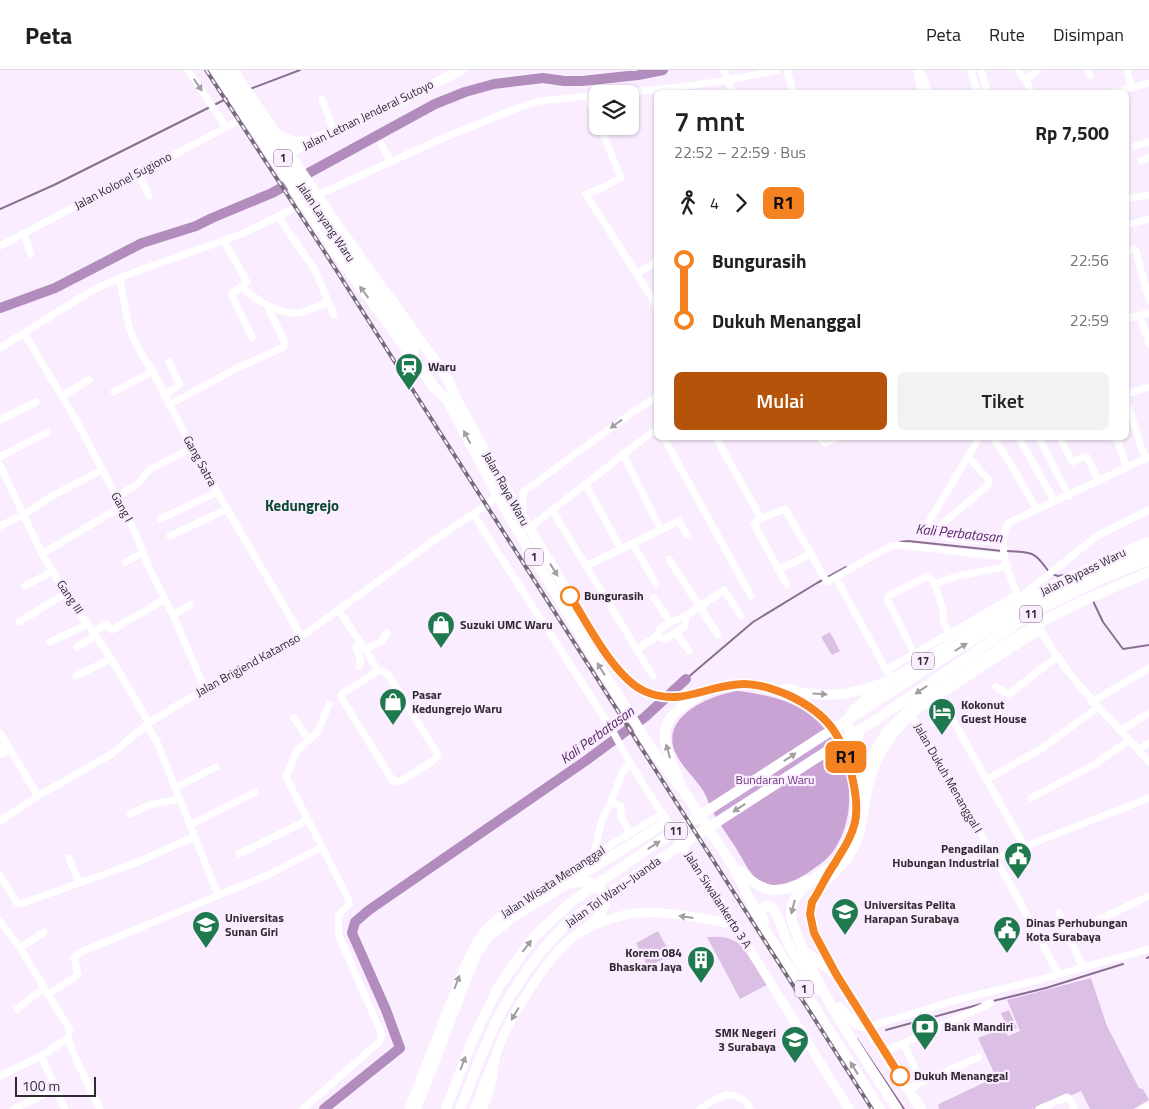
<!DOCTYPE html>
<html lang="id">
<head>
<meta charset="utf-8">
<style>
	:root { --surface:#fff; --page:#f2f2f2; --text:#202124; --muted:#757577; --line:#e0e0e0; --accent:#b45309 }
	body { margin:0; font-family:"Titillium Web",sans-serif; background:var(--page); color:var(--text); height:100vh; display:flex; flex-direction:column; font-size:19px; white-space:nowrap }
	* { box-sizing:border-box; margin:0 }
	p { font-size:16px; color:var(--muted) }
	.icon { flex:none; width:28px; height:28px; fill:none; stroke:currentColor; stroke-width:2; stroke-linecap:round; stroke-linejoin:round }
	.map { position:relative; flex:1; overflow:hidden }
	.panel { position:absolute; left:654px; top:20px; width:475px; height:350px; display:flex; flex-direction:column; background:var(--surface); border-radius:8px; box-shadow:0 1px 4px #0004 }
	.panel>* { flex:none }
	.badge { padding:0 10px; border-radius:8px; font-size:18px; line-height:32px }
	.fabs { position:absolute; left:589px; top:15px; display:grid; gap:10px }
	.fabs a { display:grid; place-items:center; width:50px; height:50px; border-radius:8px; background:var(--surface); box-shadow:0 1px 4px #0004; font-size:25px }
	.scale { position:absolute; left:15px; bottom:12px; width:81px; box-sizing:border-box; padding-left:5px; border:2px solid #302a31; border-top:0; font-size:14px; line-height:18px; white-space:nowrap; color:#302a31; -webkit-text-stroke:4px #faedff; paint-order:stroke }
	.map>.badge { position:absolute; translate:-50% -50%; box-shadow:0 0 0 2px #fff }
	.legs { display:flex; align-items:center; gap:8px; height:55px; padding:0 20px; font-size:16px }
	.legs p { margin-inline-start:auto }
	.head { display:flex; align-items:center; justify-content:space-between; height:85px; padding:0 20px }
	h1 { font-size:28px; font-weight:600; line-height:38px }
	.cta { display:flex; gap:10px; margin-top:auto; padding:10px 20px }
	.cta a { flex:1; height:58px; border-radius:8px; background:var(--accent); color:#fff; font-size:20px; font-weight:600; line-height:58px; text-align:center }
	.cta a+a { background:var(--page); color:var(--text) }
	ul { padding:0 20px; list-style:none }
	li { display:flex; align-items:center; gap:18px; height:60px; font-size:19px }
	li i { display:grid; place-items:center; width:8px; height:100%; margin:0 6px; background:currentColor }
	li i::after { content:''; width:12px; height:12px; margin:-6px; border:4px solid; border-radius:50%; background:var(--surface) }
	li p { margin-inline-start:auto }
	li:first-child i { background:linear-gradient(#0000 50%,currentColor 0) }
	li:last-child i { background:linear-gradient(currentColor 50%,#0000 0) }
	header { display:flex; align-items:center; gap:30px; box-sizing:border-box; height:70px; padding:0 25px; background:var(--surface); border-bottom:1px solid var(--line) }
	header strong { font-size:24px }
	nav { display:flex; gap:28px; margin-inline-start:auto; font-size:18px }
	.map>svg:first-child { display:block }
	.green { fill:#dbbfe4 }
	.forest { fill:#caa3d5 }
	.lines { fill:none; stroke-linecap:round; stroke-linejoin:round }
	.stream { stroke:#8a6f92; stroke-width:2 }
	.river { stroke:#b18cbc; stroke-width:10 }
	.minor { stroke:#fff; stroke-width:7 }
	.major { stroke:#fff; stroke-width:9 }
	.highway { stroke:#fff; stroke-width:10 }
	.rail-casing { stroke:#746c77; stroke-width:4 }
	.rail { stroke:#faedff; stroke-width:2; stroke-dasharray:5.5; stroke-linecap:butt }
	.oneway { fill:#a29fa2 }
	.line-1-casing { stroke:#fff; stroke-width:11 }
	.line-1 { stroke:#f58220; stroke-width:8 }
	.stop-1-dot { fill:#fff; stroke:#f58220; stroke-width:2.5 }
	.labels { text-anchor:middle; stroke-width:4.5; stroke-linejoin:round; paint-order:stroke }
	.shield { fill:#faedff; stroke:#6d646f; stroke-width:1 }
	.shield-label { font-size:11px; font-weight:bold; fill:#302a31 }
	.street-label { font-size:12px; fill:#302a31; stroke:#faedff }
	.poi-label { font-size:12px; font-weight:bold; fill:#302a31; stroke:#faedff; text-anchor:start }
	.stop-label { font-size:12px; font-weight:bold; fill:#302a31; stroke:#faedff; text-anchor:start }
	.park-label { font-size:12px; fill:#6a3a78; stroke:#faedff }
	.water-label { font-size:14px; font-style:italic; fill:#552662; stroke:#faedff }
	.quarter-label { font-size:15px; font-weight:bold; fill:#0a4b2e; stroke:#faedff }
</style>
</head>
<body>
<header>
<strong>Peta</strong>
<nav><a>Peta</a><a>Rute</a><a>Disimpan</a></nav>
</header>
<div class="map">
<svg width="1149" height="1039" viewBox="0 0 1149 1039">
	<rect width="100%" height="100%" fill="#faedff"/>
	<g class="green">
		<path d="M830 562 840 581 832 585 821 567Z"/>
		<path d="M658 861 671 885 648 897 636 873Z"/>
		<path d="M707 867C713 867 721 866 727 868 747 873 757 898 767 915L740 929Z"/>
		<path d="M1091 908 1107 956 1139 1018 1143 1019 1149 1030 1133 1039H1090L1081 1021 1041 1039H939L938 1035 941 1033 996 1007 978 968 1004 958 1008 966 1020 961 1007 930Z"/>
		<path d="M1009 940 1017 958 1009 962 1001 943Z"/>
	</g>
	<path class="forest" d="M738 621C761 624 786 628 806 642 849 671 863 737 834 780 828 789 820 794 812 800 800 808 786 819 770 816 753 813 744 791 736 778 728 765 718 753 712 740 709 734 707 728 704 722 696 709 684 699 677 686 656 648 709 625 738 621Z"/>
	<g class="lines">
		<g class="stream">
			<path d="M250 19 300 0"/>
			<path d="M214 35 230 27"/>
			<path d="M0 139 54 115 210 37"/>
			<path d="M900 472 908 471 1002 481"/>
			<path d="M1007 481C1032 483 1034 480 1049 502"/>
			<path d="M1052 504 1058 506 1064 505"/>
			<path d="M1093 531 1103 552 1123 579 1149 575"/>
			<path d="M686 609 753 552 817 513 846 497"/>
			<path d="M1147 888 1149 887"/>
			<path d="M993 931 1046 918 1123 894"/>
			<path d="M886 960 981 934"/>
			<path d="M857 969 904 1039"/>
		</g>
		<g class="river">
			<path d="M0 238 55 218 142 173 196 156 212 148 272 123 435 34 465 22 494 14 543 8 564 11H582L638 5 663 0"/>
			<path d="M324 1039 400 978 386 940 352 863 355 852 369 840 584 692 645 647 686 609"/>
		</g>
		<g class="minor">
			<path d="M188 0 226 57"/>
			<path d="M724 0 732 22"/>
			<path d="M787 0 793 22"/>
			<path d="M917 0 921 22"/>
			<path d="M918 0 924 8 929 22"/>
			<path d="M971 0 977 22"/>
			<path d="M981 0 987 22"/>
			<path d="M1018 0 1020 4 1026 10 1031 22"/>
			<path d="M1088 0 1090 5"/>
			<path d="M1127 0 1132 18"/>
			<path d="M1026 10 1037 0"/>
			<path d="M1115 22 1149 13"/>
			<path d="M612 24C667 19 723 13 777 0"/>
			<path d="M587 26 598 51"/>
			<path d="M322 29 334 61"/>
			<path d="M600 56 621 108 604 117 586 124 656 235"/>
			<path d="M381 74 391 92"/>
			<path d="M1135 76 1149 72"/>
			<path d="M1141 91 1149 87"/>
			<path d="M138 103 149 126"/>
			<path d="M318 125 441 69 520 37 539 31 598 25"/>
			<path d="M1126 129 1149 125"/>
			<path d="M278 147 315 200 334 245"/>
			<path d="M1126 155 1149 149"/>
			<path d="M24 164 31 184"/>
			<path d="M224 171 247 212 241 217"/>
			<path d="M0 176 246 47"/>
			<path d="M1126 181 1134 179 1136 181 1149 230"/>
			<path d="M637 204 656 192"/>
			<path d="M120 208C123 224 125 241 129 257 136 279 151 297 161 317 203 403 254 483 301 566"/>
			<path d="M1140 246 1149 274"/>
			<path d="M1126 249 1149 243"/>
			<path d="M24 263 76 350 134 460 150 500 173 545 205 619"/>
			<path d="M252 267 232 226V223L241 217C255 228 271 240 290 243 302 245 317 236 328 232"/>
			<path d="M0 278 91 221 124 206 244 163 303 134"/>
			<path d="M114 322 153 301"/>
			<path d="M1126 324 1149 317"/>
			<path d="M164 325 180 315 169 292"/>
			<path d="M62 326 89 310"/>
			<path d="M1126 329 1145 389"/>
			<path d="M169 335 235 299 284 277V271L267 235"/>
			<path d="M0 350 36 332"/>
			<path d="M664 368 751 526"/>
			<path d="M716 368 761 448"/>
			<path d="M820 368 825 373 837 368"/>
			<path d="M979 368 930 450 928 456C937 472 986 471 1003 471"/>
			<path d="M993 368 1009 391 1037 440"/>
			<path d="M1019 368 1055 432"/>
			<path d="M1039 368 1069 426"/>
			<path d="M1060 368 1072 392 1084 387H1087L1099 411"/>
			<path d="M1113 368 1117 369 1127 398"/>
			<path d="M623 384 661 460"/>
			<path d="M0 387 48 362"/>
			<path d="M0 395 42 484 66 523 112 590 149 653"/>
			<path d="M587 417 621 479"/>
			<path d="M116 427 139 413 149 400 192 378"/>
			<path d="M552 440 653 606"/>
			<path d="M523 445V422L630 344 656 327"/>
			<path d="M160 449 217 422"/>
			<path d="M0 456 23 445 54 425 102 400"/>
			<path d="M528 459 652 362 656 361"/>
			<path d="M933 462 989 414V410L968 387"/>
			<path d="M170 466 227 439"/>
			<path d="M633 474 656 514"/>
			<path d="M42 484 122 436"/>
			<path d="M669 489 718 565"/>
			<path d="M126 492 144 482"/>
			<path d="M586 496 679 451 687 465"/>
			<path d="M778 500 811 484"/>
			<path d="M836 508 888 603"/>
			<path d="M935 514 958 506 1008 496"/>
			<path d="M787 515 754 454 761 448 785 439 827 512 891 476 898 475 1004 487"/>
			<path d="M25 516 53 501"/>
			<path d="M654 528 670 552"/>
			<path d="M1019 528 1097 466 1149 440"/>
			<path d="M1021 533C1011 509 995 478 1008 453L1149 387"/>
			<path d="M339 541 365 579 378 601H383L389 606 438 685 434 690 399 712 393 711 341 627 342 624 378 601"/>
			<path d="M173 545 190 535"/>
			<path d="M19 552 66 523"/>
			<path d="M1039 557C1067 610 1111 648 1149 692"/>
			<path d="M676 562 689 581"/>
			<path d="M93 563 107 554 112 560 165 529"/>
			<path d="M657 566 666 569 685 556 686 546"/>
			<path d="M50 572 88 554"/>
			<path d="M77 577 95 566"/>
			<path d="M365 579 381 572 387 563"/>
			<path d="M637 579 657 566 659 560 670 552 686 546 724 520 741 546"/>
			<path d="M914 583 887 529 890 525 928 506 935 514 943 540V550L949 565"/>
			<path d="M359 596 361 591 356 577 360 572"/>
			<path d="M886 600 1018 524"/>
			<path d="M76 606 111 589"/>
			<path d="M996 617 1008 624 1010 623 1058 586"/>
			<path d="M939 626 1025 777"/>
			<path d="M1092 632 1149 598"/>
			<path d="M911 644 1015 823 1058 903"/>
			<path d="M294 648 308 669"/>
			<path d="M147 655 157 672 218 825"/>
			<path d="M1120 661 1149 643"/>
			<path d="M0 663 38 726"/>
			<path d="M0 676 4 683"/>
			<path d="M1138 680 1149 673"/>
			<path d="M0 685 9 680"/>
			<path d="M986 710 1041 679 1097 638"/>
			<path d="M175 718 216 697"/>
			<path d="M1031 728 1094 695 1129 670"/>
			<path d="M611 732 621 736V747L630 763"/>
			<path d="M130 744 149 735 179 729"/>
			<path d="M0 751 38 726 110 685 149 653 176 636 308 562 436 469 491 432 494 427V420"/>
			<path d="M190 755 255 722"/>
			<path d="M239 784 308 750"/>
			<path d="M593 787 602 750 611 732 622 703 630 693"/>
			<path d="M69 788 79 812"/>
			<path d="M995 788 1149 728"/>
			<path d="M0 805 17 833 20 834 133 794 194 767"/>
			<path d="M827 812C837 802 847 793 854 780 863 764 864 746 867 728 873 691 893 659 924 636L1041 560"/>
			<path d="M1059 843 1082 896"/>
			<path d="M0 851 20 878 70 960 68 968"/>
			<path d="M1094 852 1149 826"/>
			<path d="M20 878 44 862"/>
			<path d="M49 924 78 905 74 888 81 882 270 804 322 777"/>
			<path d="M17 939 44 918"/>
			<path d="M868 957 953 931 1038 910 1149 879"/>
			<path d="M68 968 75 987 100 1039"/>
			<path d="M903 973 922 1012 979 987"/>
			<path d="M884 982 991 933"/>
			<path d="M41 986 65 1039"/>
			<path d="M0 1006 41 986 68 968"/>
			<path d="M909 1020 922 1012"/>
			<path d="M14 1039 56 1019"/>
			<path d="M303 1039 379 972 382 965 339 866 338 846 349 834V830L286 707 297 680 318 662 329 634"/>
			<path d="M408 1039 462 900 476 871 487 857 498 847 617 771 662 744 630 693 611 658 473 444"/>
			<path d="M700 1039C720 1025 735 1016 751 1039"/>
			<path d="M1039 1039 1067 1027 1070 1029 1074 1039"/>
			<path d="M1143 1039 1149 1036"/>
		</g>
		<g class="major">
			<path d="M662 744 734 854 849 1039"/>
			<path d="M483 1039C486 1029 490 1020 492 1010 494 1003 493 995 495 988 505 953 549 882 579 863 594 854 619 845 636 843 668 840 703 849 734 854"/>
		</g>
		<g class="highway">
			<path d="M215 0 341 190 434 317 447 330 505 439 598 594 651 678 687 726 733 796 765 860 880 1039"/>
			<path d="M224 0 341 175 398 253 415 280"/>
			<path d="M233 0 340 159 446 306C451 315 454 325 459 334 495 401 534 467 574 532 592 561 609 597 638 617 672 640 707 616 742 614 759 613 776 620 791 627 808 635 824 645 834 661 858 698 868 761 833 794 818 808 792 819 791 843 791 853 796 862 800 872 823 931 863 985 897 1039"/>
			<path d="M278 65 295 72 309 71"/>
			<path d="M285 86 313 70 397 33 461 0"/>
			<path d="M783 619C791 619 798 622 805 623 824 626 844 625 862 620 903 609 936 581 972 560 1029 526 1088 497 1149 472"/>
			<path d="M859 665C854 664 850 662 848 656 842 642 876 623 887 616"/>
			<path d="M680 712C662 671 652 651 698 627"/>
			<path d="M858 728 865 702 880 672 890 658 915 635 1037 554 1085 530 1149 502"/>
			<path d="M833 796C827 807 810 833 810 844 810 861 820 875 828 889 855 941 889 990 921 1039"/>
			<path d="M738 800C763 823 776 826 807 810"/>
			<path d="M570 813C584 810 598 810 604 826 605 829 606 833 604 837 600 849 588 856 579 863"/>
			<path d="M764 851 760 841 765 836H770C777 840 783 862 787 871 796 888 805 905 818 919"/>
			<path d="M804 881 833 902"/>
			<path d="M839 937C847 946 855 957 868 957"/>
			<path d="M416 1039 476 884 490 865 516 845 667 752"/>
			<path d="M446 1039 472 971 499 916 534 867 570 833 651 777 934 594 987 561 1068 516 1103 499 1149 481"/>
			<path d="M460 1039 481 986 496 952 509 928 529 897 545 877 569 851 666 785 883 645 1034 542 1103 508 1149 490"/>
			<path d="M475 1039 495 988"/>
		</g>
		<defs>
			<path id="rail" d="M206 0 324 181 872 1039"/>
		</defs>
		<use href="#rail" class="rail-casing"/>
		<use href="#rail" class="rail"/>
	</g>
	<defs><path id="oneway-solid" d="M-6-.8H1V-3.2L6.5 0L1 3.2V.8H-6Z" transform="scale(1.25)"/></defs>
	<g class="oneway">
		<use href="#oneway-solid" transform="translate(198 15) rotate(56)"/>
		<use href="#oneway-solid" transform="translate(364 222) rotate(-126)"/>
		<use href="#oneway-solid" transform="translate(616 354) rotate(144)"/>
		<use href="#oneway-solid" transform="translate(467 367) rotate(-118)"/>
		<use href="#oneway-solid" transform="translate(554 500) rotate(58)"/>
		<use href="#oneway-solid" transform="translate(961 577) rotate(-32)"/>
		<use href="#oneway-solid" transform="translate(601 599) rotate(-122)"/>
		<use href="#oneway-solid" transform="translate(921 620) rotate(146)"/>
		<use href="#oneway-solid" transform="translate(820 624) rotate(3)"/>
		<use href="#oneway-solid" transform="translate(668 681) rotate(-106)"/>
		<use href="#oneway-solid" transform="translate(790 687) rotate(-33)"/>
		<use href="#oneway-solid" transform="translate(739 738) rotate(147)"/>
		<use href="#oneway-solid" transform="translate(654 775) rotate(-33)"/>
		<use href="#oneway-solid" transform="translate(793 837) rotate(104)"/>
		<use href="#oneway-solid" transform="translate(686 847) rotate(-172)"/>
		<use href="#oneway-solid" transform="translate(527 876) rotate(-52)"/>
		<use href="#oneway-solid" transform="translate(457 912) rotate(-69)"/>
		<use href="#oneway-solid" transform="translate(515 944) rotate(120)"/>
		<use href="#oneway-solid" transform="translate(463 993) rotate(-69)"/>
		<use href="#oneway-solid" transform="translate(854 998) rotate(-122)"/>
	</g>
	<g class="lines">
		<defs>
			<path id="line-1" d="M570 526C588 554 614 607 644 621 681 638 708 614 744 614 759 614 774 619 788 625 829 644 844 667 853 711 856 725 858 739 855 752 851 769 843 779 835 793 826 805 821 819 812 832L810 844 814 863 836 904 900 1006"/>
		</defs>
		<use href="#line-1" class="line-1-casing"/>
		<use href="#line-1" class="line-1"/>
	</g>
	<defs>
		<symbol id="station-pin" viewBox="-11 -11 22 30"><path d="M0 17L-7.5 6A9.5 9.5 0 1 1 7.5 6Z" fill="#1f794e" stroke="#faedff"/><path d="M-3-6H3Q5-6 5-4V2Q5 4 3 4L4.5 6H3L1.5 4h-3L-3 6H-4.5L-3 4Q-5 4-5 2V-4Q-5-6-3-6ZM-3.5-4v3h7v-3ZM-3.5 1v1.5H-2V1ZM2 1v1.5H3.5V1Z" fill="#fff"/></symbol>
		<symbol id="shop-pin" viewBox="-11 -11 22 30"><path d="M0 17L-7.5 6A9.5 9.5 0 1 1 7.5 6Z" fill="#1f794e" stroke="#faedff"/><path d="M-5-2.5h2.3a2.7 3.5 0 0 1 5.4 0H5L5.5 6h-11ZM-1.5-2.5h3a1.5 2.3 0 0 0-3 0Z" fill="#fff"/></symbol>
		<symbol id="hotel-pin" viewBox="-11 -11 22 30"><path d="M0 17L-7.5 6A9.5 9.5 0 1 1 7.5 6Z" fill="#1f794e" stroke="#faedff"/><path d="M-6-4.5h1.5V1H6V5H4.5V3h-9V5H-6ZM-4 0a1.8 1.8 0 1 1 3.6 0ZM.5 0V-2.5h3Q6-2.5 6 0Z" fill="#fff"/></symbol>
		<symbol id="civic-pin" viewBox="-11 -11 22 30"><path d="M0 17L-7.5 6A9.5 9.5 0 1 1 7.5 6Z" fill="#1f794e" stroke="#faedff"/><path d="M-.6-6.5H3V-4.5H.6V-3L4-1V1h2V6H-6V1h2V-1L-.6-3ZM-1.2 2.5V6h2.4V2.5Z" fill="#fff"/></symbol>
		<symbol id="university-pin" viewBox="-11 -11 22 30"><path d="M0 17L-7.5 6A9.5 9.5 0 1 1 7.5 6Z" fill="#1f794e" stroke="#faedff"/><path d="M0-5L7-2L0 1L-7-2ZM-4 1L0 2.5L4 1V4Q0 6-4 4Z" fill="#fff"/></symbol>
		<symbol id="building-pin" viewBox="-11 -11 22 30"><path d="M0 17L-7.5 6A9.5 9.5 0 1 1 7.5 6Z" fill="#1f794e" stroke="#faedff"/><path d="M-4-6H4V6H1V3H-1V6H-4ZM-2.5-4.3h1.7v1.8h-1.7ZM.8-4.3h1.7v1.8H.8ZM-2.5-1h1.7V.8h-1.7ZM.8-1h1.7V.8H.8Z" fill="#fff"/></symbol>
		<symbol id="bank-pin" viewBox="-11 -11 22 30"><path d="M0 17L-7.5 6A9.5 9.5 0 1 1 7.5 6Z" fill="#1f794e" stroke="#faedff"/><path d="M-6-4H6V4H-6ZM0-2.3a2.3 2.3 0 1 0 0 4.6a2.3 2.3 0 1 0 0-4.6Z" fill="#fff"/></symbol>
		<symbol id="school-pin" viewBox="-11 -11 22 30"><path d="M0 17L-7.5 6A9.5 9.5 0 1 1 7.5 6Z" fill="#1f794e" stroke="#faedff"/><path d="M0-5L7-2L0 1L-7-2ZM-4 1L0 2.5L4 1V4Q0 6-4 4Z" fill="#fff"/></symbol>
	</defs>
	<g fill-rule="evenodd">
		<use href="#station-pin" x="393" y="281" width="32" height="43"/>
		<use href="#shop-pin" x="425" y="539" width="32" height="43"/>
		<use href="#shop-pin" x="377" y="616" width="32" height="43"/>
		<use href="#hotel-pin" x="926" y="626" width="32" height="43"/>
		<use href="#civic-pin" x="1002" y="770" width="32" height="43"/>
		<use href="#university-pin" x="829" y="826" width="32" height="43"/>
		<use href="#university-pin" x="190" y="839" width="32" height="43"/>
		<use href="#civic-pin" x="991" y="844" width="32" height="43"/>
		<use href="#building-pin" x="685" y="874" width="32" height="43"/>
		<use href="#bank-pin" x="909" y="941" width="32" height="43"/>
		<use href="#school-pin" x="779" y="954" width="32" height="43"/>
	</g>
	<g class="stop-1-dot">
		<circle cx="570" cy="526" r="9"/>
		<circle cx="900" cy="1006" r="9"/>
	</g>
	<g class="labels">
		<g class="shield">
			<rect x="274" y="79.5" width="18" height="17" rx="4"/>
			<rect x="525" y="478.5" width="18" height="17" rx="4"/>
			<rect x="1020" y="535.5" width="22" height="17" rx="4"/>
			<rect x="912" y="582.5" width="22" height="17" rx="4"/>
			<rect x="665" y="752.5" width="22" height="17" rx="4"/>
			<rect x="795" y="910.5" width="18" height="17" rx="4"/>
		</g>
		<g class="shield-label">
			<text x="283" y="92">1</text>
			<text x="534" y="491">1</text>
			<text x="1031" y="548">11</text>
			<text x="923" y="595">17</text>
			<text x="676" y="765">11</text>
			<text x="804" y="923">1</text>
		</g>
		<g class="street-label">
			<text transform="translate(368 45) rotate(-26)" y="4">Jalan Letnan Jenderal Sutoyo</text>
			<text transform="translate(123 111) rotate(-28)" y="4">Jalan Kolonel Sugiono</text>
			<text transform="translate(326 152) rotate(56)" y="4">Jalan Layang Waru</text>
			<text transform="translate(200 391) rotate(61)" y="4">Gang Satra</text>
			<text transform="translate(506 419) rotate(61)" y="4">Jalan Raya Waru</text>
			<text transform="translate(122 437) rotate(61)" y="4">Gang I</text>
			<text transform="translate(1083 502) rotate(-26)" y="4">Jalan Bypass Waru</text>
			<text transform="translate(70 527) rotate(56)" y="4">Gang III</text>
			<text transform="translate(248 595) rotate(-29)" y="4">Jalan Brigjend Katamso</text>
			<text transform="translate(948 708) rotate(60)" y="4">Jalan Dukuh Menanggal I</text>
			<text transform="translate(553 812) rotate(-33)" y="4">Jalan Wisata Menanggal</text>
			<text transform="translate(613 822) rotate(-35)" y="4">Jalan Tol Waru–Juanda</text>
			<text transform="translate(718 830) rotate(57)" y="4">Jalan Siwalankerto 3 A</text>
		</g>
		<g class="poi-label">
			<text x="428" y="301">Waru</text>
			<text x="460" y="559">Suzuki UMC Waru</text>
			<text x="412" y="629">Pasar<tspan x="412" dy="14">Kedungrejo Waru</tspan></text>
			<text x="961" y="639">Kokonut<tspan x="961" dy="14">Guest House</tspan></text>
			<text x="999" y="783" text-anchor="end">Pengadilan<tspan x="999" dy="14">Hubungan Industrial</tspan></text>
			<text x="864" y="839">Universitas Pelita<tspan x="864" dy="14">Harapan Surabaya</tspan></text>
			<text x="225" y="852">Universitas<tspan x="225" dy="14">Sunan Giri</tspan></text>
			<text x="1026" y="857">Dinas Perhubungan<tspan x="1026" dy="14">Kota Surabaya</tspan></text>
			<text x="682" y="887" text-anchor="end">Korem 084<tspan x="682" dy="14">Bhaskara Jaya</tspan></text>
			<text x="944" y="961">Bank Mandiri</text>
			<text x="776" y="967" text-anchor="end">SMK Negeri<tspan x="776" dy="14">3 Surabaya</tspan></text>
		</g>
		<g class="stop-label">
			<text x="584" y="530">Bungurasih</text>
			<text x="914" y="1010">Dukuh Menanggal</text>
		</g>
		<g class="park-label">
			<text x="775" y="714">Bundaran Waru</text>
		</g>
		<g class="water-label">
			<text transform="translate(959 463) rotate(6)" y="5">Kali Perbatasan</text>
			<text transform="translate(597 665) rotate(-36)" y="5">Kali Perbatasan</text>
		</g>
		<g class="quarter-label">
			<text x="302" y="441">Kedungrejo</text>
		</g>
	</g>
</svg>
<div class="fabs">
<a><svg class="icon" aria-label="layers" viewBox="0 0 24 24"><path d="M12 4l9 5-9 5-9-5zM3 14l9 5 9-5"/></svg></a>
</div>
<div class="scale">100 m</div>
<b class="badge" style="left:846px;top:687px;background:#f58220;color:#111">R1</b>
<section class="panel">
<div class="head"><div><h1>7 mnt</h1><p>22:52 – 22:59 · Bus</p></div><b>Rp 7,500</b></div>
<div class="legs"><svg class="icon" aria-label="walk" viewBox="0 0 24 24"><circle cx="13" cy="4" r="2"/><path d="M13 8l-2 6 4 7M11 14l-3 7M7 12l3-4h3l4 4"/></svg>4<svg class="icon" aria-label="forward" viewBox="0 0 24 24"><path d="M9 5l7 7-7 7"/></svg><b class="badge" style="background:#f58220;color:#111">R1</b></div>
<ul>
<li><i style="color:#f58220"></i><b>Bungurasih</b><p>22:56</p></li>
<li><i style="color:#f58220"></i><b>Dukuh Menanggal</b><p>22:59</p></li>
</ul>
<div class="cta"><a>Mulai</a><a>Tiket</a></div>
</section>
</div>
</body>
</html>
